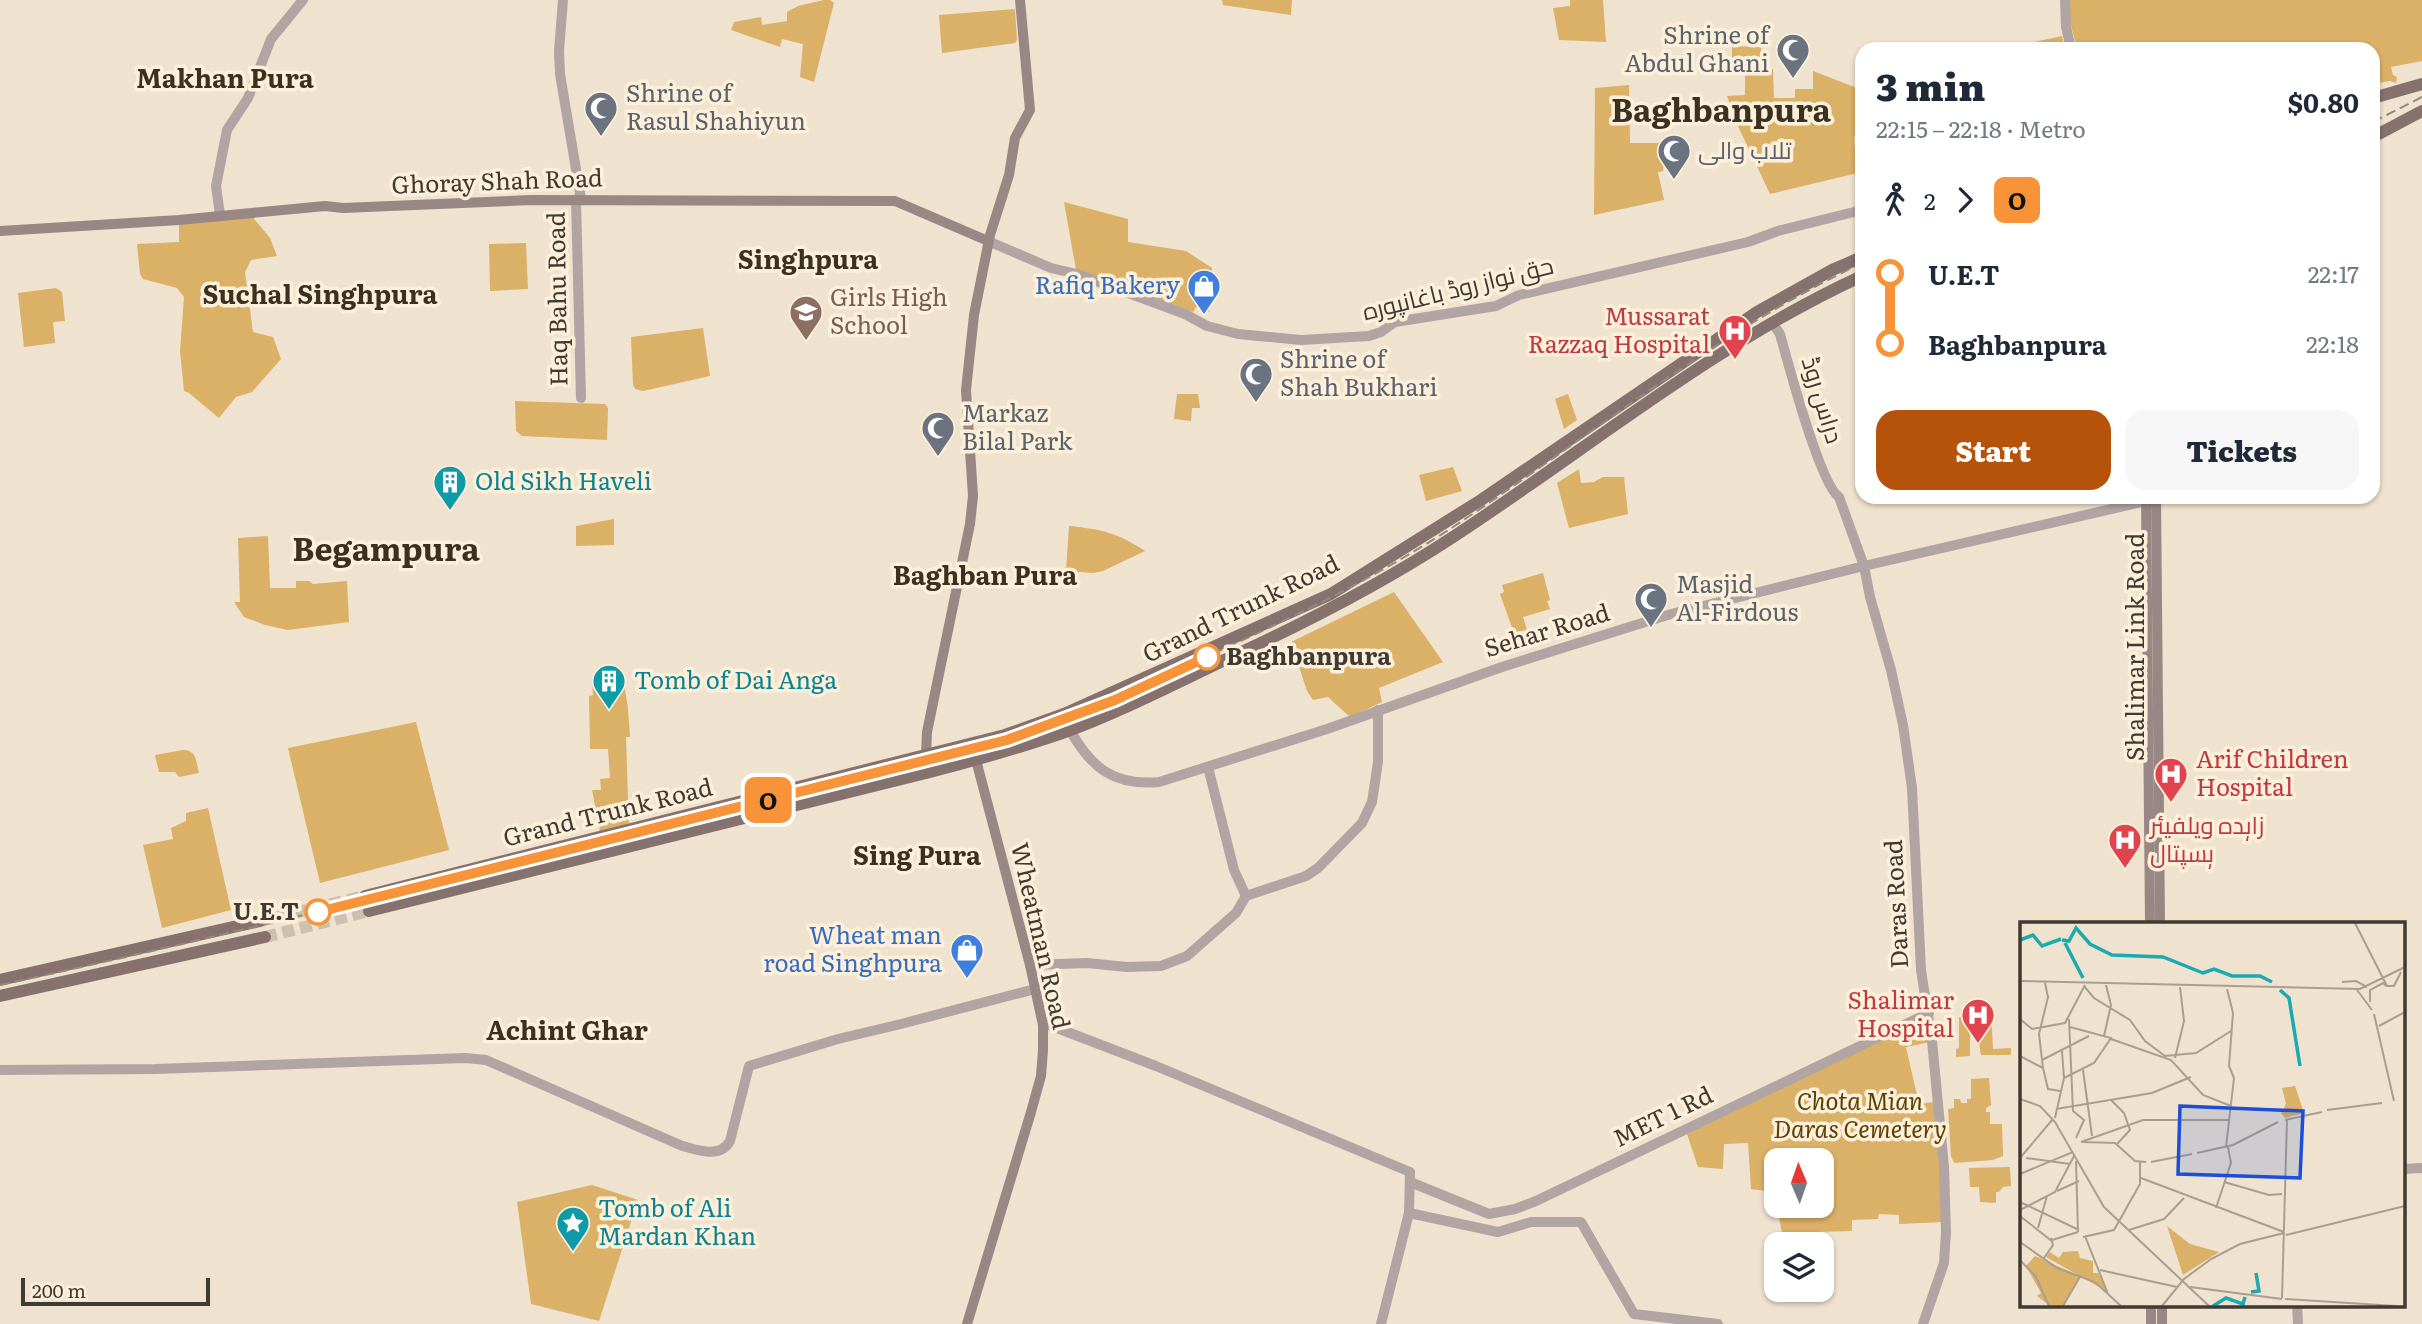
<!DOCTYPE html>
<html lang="en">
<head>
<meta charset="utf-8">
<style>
	:root { --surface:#fff; --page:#f6f6f7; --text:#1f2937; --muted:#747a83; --accent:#b45309 }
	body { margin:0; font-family:Literata,Cairo,serif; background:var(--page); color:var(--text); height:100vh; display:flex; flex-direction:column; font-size:26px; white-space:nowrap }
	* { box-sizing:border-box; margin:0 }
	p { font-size:23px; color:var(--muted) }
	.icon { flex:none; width:38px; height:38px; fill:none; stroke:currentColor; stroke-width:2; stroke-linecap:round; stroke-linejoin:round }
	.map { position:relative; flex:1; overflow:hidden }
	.details { position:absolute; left:1855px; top:42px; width:525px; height:462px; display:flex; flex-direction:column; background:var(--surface); border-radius:21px; box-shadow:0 2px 5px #0004 }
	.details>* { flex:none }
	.badge { padding:0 14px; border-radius:10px; font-size:24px; line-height:46px }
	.needle { width:46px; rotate:358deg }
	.tools { position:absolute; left:1764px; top:1148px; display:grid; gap:14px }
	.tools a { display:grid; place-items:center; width:70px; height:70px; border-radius:14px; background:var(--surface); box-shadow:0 2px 5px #0004; font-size:35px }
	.scale { position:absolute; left:21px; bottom:18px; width:189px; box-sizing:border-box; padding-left:7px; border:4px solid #3f3a32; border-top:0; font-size:19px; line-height:24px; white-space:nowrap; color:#3f3a32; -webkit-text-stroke:5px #fdf0db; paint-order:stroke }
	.map>.badge { position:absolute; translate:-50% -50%; box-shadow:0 0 0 4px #fff }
	.legs { display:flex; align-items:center; gap:10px; height:77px; padding:0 21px; font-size:23px }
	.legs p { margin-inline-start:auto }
	.summary { display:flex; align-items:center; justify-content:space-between; height:119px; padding:0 21px }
	h1 { font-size:38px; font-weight:800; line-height:52px }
	.action { display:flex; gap:14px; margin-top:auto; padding:14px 21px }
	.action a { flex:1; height:80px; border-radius:21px; background:var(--accent); color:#fff; font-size:28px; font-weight:800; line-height:80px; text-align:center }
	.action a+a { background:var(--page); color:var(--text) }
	ul { padding:0 21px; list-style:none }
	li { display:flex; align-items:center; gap:24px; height:70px; font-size:26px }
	li i { display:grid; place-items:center; width:10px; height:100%; margin:0 9px; background:currentColor }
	li i::after { content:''; width:18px; height:18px; margin:-9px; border:5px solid; border-radius:50%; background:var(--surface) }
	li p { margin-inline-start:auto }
	li:first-child i { background:linear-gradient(#0000 50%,currentColor 0) }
	li:last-child i { background:linear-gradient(currentColor 50%,#0000 0) }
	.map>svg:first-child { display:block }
	.green { fill:#dbb067 }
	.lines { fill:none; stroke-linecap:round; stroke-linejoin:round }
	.primary-tunnel { stroke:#ccc0af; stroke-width:12; stroke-dasharray:12 6; stroke-linecap:butt }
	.tertiary { stroke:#b1a5a4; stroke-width:10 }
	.secondary { stroke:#988785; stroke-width:10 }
	.primary { stroke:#86716f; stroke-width:12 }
	.rail { stroke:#92897c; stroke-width:2; stroke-dasharray:10 5; stroke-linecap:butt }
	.line-1-casing { stroke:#fff; stroke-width:16 }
	.line-1 { stroke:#f7943a; stroke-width:10 }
	.stop-1-dot { fill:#fff; stroke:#f7943a; stroke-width:3.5 }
	.labels { text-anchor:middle; stroke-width:7; stroke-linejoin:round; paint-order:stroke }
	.worship-label { font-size:24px; fill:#5b616d; stroke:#fdf0db; text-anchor:start }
	.street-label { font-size:24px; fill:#3f3a32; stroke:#fdf0db }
	.shop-label { font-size:24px; fill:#366cbe; stroke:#fdf0db; text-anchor:end }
	.education-label { font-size:24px; fill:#785e54; stroke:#fdf0db; text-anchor:start }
	.health-label { font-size:24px; fill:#be3a42; stroke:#fdf0db; text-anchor:end }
	.culture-label { font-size:24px; fill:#0d838f; stroke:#fdf0db; text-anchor:start }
	.stop-label { font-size:24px; font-weight:bold; fill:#3f3a32; stroke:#fdf0db; text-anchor:start }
	.park-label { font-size:24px; font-style:italic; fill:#5e4000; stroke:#fdf0db }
	.neighbourhood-label { font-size:26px; font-weight:bold; fill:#3b3120; stroke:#fdf0db }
	.district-label { font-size:32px; font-weight:bold; fill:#3b3120; stroke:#fdf0db }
	.inset-river { fill:none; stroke:#1caab1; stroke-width:3.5 }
	.inset-road { fill:none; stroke:#a99f90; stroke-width:2 }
	.view { fill:#1d4ed8; fill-opacity:0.15; stroke:#1d4ed8; stroke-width:3.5 }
	.inset-edge { fill:none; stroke:#3f3a32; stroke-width:3.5 }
</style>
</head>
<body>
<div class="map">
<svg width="2422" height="1324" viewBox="0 0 2422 1324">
	<rect width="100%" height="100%" fill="#efe2ce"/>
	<g class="green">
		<path d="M824 0H830L834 3 814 82 800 77 803 44 782 39 780 47 731 30 734 22 761 17 762 25 787 21V12L798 6Z"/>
		<path d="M1222 0H1292L1291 15 1223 5Z"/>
		<path d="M1570 0H1603L1606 42 1559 40 1553 8 1570 6Z"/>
		<path d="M2070 0H2422V61L2391 67 2393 75 2397 77 2396 83 2390 81 2373 84V49H2077L2070 22Z"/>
		<path d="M1015 9 1017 40 1015 43 942 53 939 15Z"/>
		<path d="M2062 36 2065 49H2002Z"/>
		<path d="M1732 46 1761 47 1762 69H1773L1774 98H1795V89H1813V71L1862 90V136H1854L1855 151 1862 172 1770 194 1737 124 1727 96 1745 95V67L1732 68Z"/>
		<path d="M1629 85 1630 143H1665L1663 171 1658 172 1664 200 1594 215 1595 88Z"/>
		<path d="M1064 202 1128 219V242L1186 251 1212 268 1209 312 1196 307 1193 312 1076 270Z"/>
		<path d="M251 215 270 238 277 256 251 260 245 272 253 332 273 337 281 359 252 392 236 397 219 418 189 393 184 391 180 351 184 297 177 288 143 279 140 274 137 244 179 242V220Z"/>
		<path d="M526 243 528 289 490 291 489 244Z"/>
		<path d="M56 288 62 292 65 321 53 322 55 343 24 347 18 293Z"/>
		<path d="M703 328 710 376 643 391 635 389 633 385 631 337Z"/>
		<path d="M1177 394H1198L1200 408H1192L1191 421 1174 419Z"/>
		<path d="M1568 394 1577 420 1564 429 1555 399Z"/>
		<path d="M515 401 605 404 608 408 607 440 522 436 516 431Z"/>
		<path d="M1453 467 1462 491 1426 501 1419 475Z"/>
		<path d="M1579 469 1581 483 1594 482 1603 477H1624L1628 514 1569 528 1557 483Z"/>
		<path d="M614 519V545L576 546V526Z"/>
		<path d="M1069 526C1101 529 1118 533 1145 551L1103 571 1093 573 1066 571Z"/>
		<path d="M268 536 270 588H296V581H309L313 584 347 581 349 622 288 630 265 625 244 617 234 602H240L238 538Z"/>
		<path d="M1543 573 1550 600 1547 601 1550 609 1523 617 1527 630 1514 633 1500 594 1504 592 1502 585Z"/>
		<path d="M1394 592 1443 662 1379 688 1382 702 1350 717 1328 697 1313 700 1307 691 1291 642Z"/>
		<path d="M623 676 628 709 630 737H626L629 829 601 836 592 790H601L600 779 610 778 608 749H590L589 696 593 695 592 681Z"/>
		<path d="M416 722 449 850 320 883 288 748Z"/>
		<path d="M183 750C197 750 196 762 199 773L179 777 175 772H159L155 755Z"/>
		<path d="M208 808 231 910 162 928 143 845 173 839 171 828 186 821V813Z"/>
		<path d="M1991 1010 1993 1049 2011 1048V1055H1981L1977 1031H1970V1056L1956 1057V1049L1959 1048V1017H1966V1011Z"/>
		<path d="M1927 1016 1930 1042 1906 1047 1919 1104 1934 1102 1944 1222 1899 1224V1215L1879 1214 1878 1219 1852 1220V1231L1782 1233 1777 1206H1822V1160H1776V1198L1775 1192 1751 1189 1748 1143 1724 1144 1723 1169 1698 1167 1687 1134Z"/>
		<path d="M1989 1078 1991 1105 1986 1108V1112H1990V1124H2002L2003 1156 1993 1160 1954 1163 1951 1156 1948 1109 1954 1108V1099H1960L1961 1103H1967V1099H1971V1079Z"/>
		<path d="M2010 1167 2011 1186 2003 1187 1999 1192H1996V1203L1980 1202 1979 1187H1970L1969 1168Z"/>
		<path d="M592 1185 638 1200 599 1321 531 1304 517 1202Z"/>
	</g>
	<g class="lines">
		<g class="primary-tunnel">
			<path d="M260 921 365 896"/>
			<path d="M265 937 369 911"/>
		</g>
		<g class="tertiary">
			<path d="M563 0 559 51 560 74 581 199"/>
			<path d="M2065 0 2066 27 2071 49"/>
			<path d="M576 199 581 398"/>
			<path d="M220 215 216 186 227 130 248 98 271 39 303 0"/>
			<path d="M988 241 1051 268 1077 274 1185 314 1207 326 1238 334 1301 340 1369 336 1381 332 1395 322 1496 306 1519 295 1748 242 1778 231 1862 210"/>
			<path d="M1772 322 1780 334C1788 363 1820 484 1839 497L1864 566 1870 597 1891 670 1903 725 1912 788 1921 970 1932 1041 1944 1167 1946 1232 1944 1263 1923 1324"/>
			<path d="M1070 730C1091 768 1114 786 1159 782L1327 729 1502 667 1671 614 1864 566 2146 501"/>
			<path d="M1208 767 1234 870 1246 896"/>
			<path d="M1030 965 1087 963 1127 967 1161 966 1187 956 1236 913 1246 896 1306 876 1318 868 1362 823 1372 802 1378 762V710"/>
			<path d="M1043 1025H1049L1156 1066 1410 1172 1409 1213 1381 1324"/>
			<path d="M0 1070 155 1069 465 1058 486 1060 680 1145C696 1150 720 1159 730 1141L749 1066 838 1039 901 1024 1035 989"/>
			<path d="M2403 1169 2422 1168"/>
			<path d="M1410 1182 1489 1214 1515 1209 1536 1201 1929 1013"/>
			<path d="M1409 1213 1498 1232 1531 1222H1581L1634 1314 1718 1324"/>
			<path d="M2297 1305 2298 1324"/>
		</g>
		<g class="secondary">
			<path d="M0 231 179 220 325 206 343 208 531 200 895 201 988 241"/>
			<path d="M2146 497 2150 923"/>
			<path d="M2156 497 2160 923"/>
			<path d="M930 772 926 755 927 732 970 524 973 496 966 390 974 315 990 235 1009 175 1015 138 1030 110 1020 0"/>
			<path d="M967 1324 1031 1112 1041 1076 1043 1050V1025L1030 965 976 760"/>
			<path d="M2151 1324V1305"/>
			<path d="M2162 1324V1305"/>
		</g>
		<g class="primary">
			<path d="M2373 98 2422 84"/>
			<path d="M2373 137 2422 111"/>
			<path d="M365 896 1005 735 1064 714 1331 594 1481 500 1757 312 1832 270 1862 257"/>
			<path d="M369 911 930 772C976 760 1022 747 1068 731 1124 710 1178 682 1233 656 1309 621 1383 583 1453 537 1589 448 1714 344 1862 276"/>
			<path d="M0 980 260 921"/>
			<path d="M0 996 265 937"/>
		</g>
		<g class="rail">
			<path d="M2373 122 2422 97"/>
			<path d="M0 985C328 914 652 826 978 748 1062 724 1140 688 1219 651 1300 614 1378 576 1453 527 1588 438 1715 333 1862 263"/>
		</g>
	</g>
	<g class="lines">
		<defs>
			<path id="line-1" d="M318 912 1007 740 1115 700 1207 657"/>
		</defs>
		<use href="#line-1" class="line-1-casing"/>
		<use href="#line-1" class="line-1"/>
	</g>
	<defs>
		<symbol id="mosque-pin" viewBox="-11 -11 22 30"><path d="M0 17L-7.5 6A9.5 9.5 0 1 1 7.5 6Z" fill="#6b7280" stroke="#fdf0db"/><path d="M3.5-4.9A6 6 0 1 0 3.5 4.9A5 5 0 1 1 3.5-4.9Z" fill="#fff"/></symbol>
		<symbol id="shop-pin" viewBox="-11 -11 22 30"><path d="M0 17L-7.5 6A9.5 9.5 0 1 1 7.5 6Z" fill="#3f7fe0" stroke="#fdf0db"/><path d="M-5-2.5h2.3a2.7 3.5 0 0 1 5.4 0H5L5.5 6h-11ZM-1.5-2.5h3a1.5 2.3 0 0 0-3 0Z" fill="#fff"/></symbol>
		<symbol id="school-pin" viewBox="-11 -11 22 30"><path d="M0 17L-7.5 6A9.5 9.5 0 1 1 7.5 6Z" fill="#8d6e63" stroke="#fdf0db"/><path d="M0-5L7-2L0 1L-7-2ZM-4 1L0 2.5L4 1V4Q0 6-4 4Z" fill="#fff"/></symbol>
		<symbol id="hospital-pin" viewBox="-11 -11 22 30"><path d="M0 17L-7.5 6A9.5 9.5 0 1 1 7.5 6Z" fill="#e0444e" stroke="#fdf0db"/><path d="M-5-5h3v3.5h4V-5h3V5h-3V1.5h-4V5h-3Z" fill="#fff"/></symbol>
		<symbol id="building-pin" viewBox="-11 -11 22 30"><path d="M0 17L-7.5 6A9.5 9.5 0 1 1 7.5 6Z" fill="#0f9aa8" stroke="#fdf0db"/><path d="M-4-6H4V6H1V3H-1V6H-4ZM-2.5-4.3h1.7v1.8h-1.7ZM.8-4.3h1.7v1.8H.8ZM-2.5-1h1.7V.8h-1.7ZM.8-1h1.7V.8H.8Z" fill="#fff"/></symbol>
		<symbol id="sight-pin" viewBox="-11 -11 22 30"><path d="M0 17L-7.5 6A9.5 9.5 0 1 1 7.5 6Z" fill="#0f9aa8" stroke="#fdf0db"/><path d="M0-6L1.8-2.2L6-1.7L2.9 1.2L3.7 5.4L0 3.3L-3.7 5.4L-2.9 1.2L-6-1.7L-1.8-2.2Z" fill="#fff"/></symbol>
	</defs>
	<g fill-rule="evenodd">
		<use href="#mosque-pin" x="1774" y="31" width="38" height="52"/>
		<use href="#mosque-pin" x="582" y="89" width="38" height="52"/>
		<use href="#mosque-pin" x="1655" y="132" width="38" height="52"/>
		<use href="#shop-pin" x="1185" y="267" width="38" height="52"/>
		<use href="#school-pin" x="787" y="293" width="38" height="52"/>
		<use href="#hospital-pin" x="1716" y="312" width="38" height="52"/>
		<use href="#mosque-pin" x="1237" y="355" width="38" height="52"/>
		<use href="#mosque-pin" x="919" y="409" width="38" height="52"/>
		<use href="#building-pin" x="431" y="463" width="38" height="52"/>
		<use href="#mosque-pin" x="1632" y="580" width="38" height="52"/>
		<use href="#building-pin" x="590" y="662" width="38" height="52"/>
		<use href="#hospital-pin" x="2152" y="755" width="38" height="52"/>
		<use href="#hospital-pin" x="2106" y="821" width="38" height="52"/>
		<use href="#shop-pin" x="948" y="931" width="38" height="52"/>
		<use href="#hospital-pin" x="1959" y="996" width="38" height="52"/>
		<use href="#sight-pin" x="554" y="1204" width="38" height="52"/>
	</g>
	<g class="stop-1-dot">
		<circle cx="1207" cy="657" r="12"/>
		<circle cx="318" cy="912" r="12"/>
	</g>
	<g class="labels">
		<g class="worship-label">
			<text x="1769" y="44" text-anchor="end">Shrine of<tspan x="1769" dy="28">Abdul Ghani</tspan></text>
			<text x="626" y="102">Shrine of<tspan x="626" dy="28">Rasul Shahiyun</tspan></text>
			<text x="1698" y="159">تلاب والی</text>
			<text x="1280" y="368">Shrine of<tspan x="1280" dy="28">Shah Bukhari</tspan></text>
			<text x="962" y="422">Markaz<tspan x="962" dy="28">Bilal Park</tspan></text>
			<text x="1676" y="593">Masjid<tspan x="1676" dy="28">Al-Firdous</tspan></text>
		</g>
		<g class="street-label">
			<text transform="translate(497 182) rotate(-2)" y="8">Ghoray Shah Road</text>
			<text transform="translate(1458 289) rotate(-14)" y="8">حق نواز روڈ باغانپورہ</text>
			<text transform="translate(558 299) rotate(-91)" y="8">Haq Bahu Road</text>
			<text transform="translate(1822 400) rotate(73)" y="8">دراس روڈ</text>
			<text transform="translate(1241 609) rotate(-26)" y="8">Grand Trunk Road</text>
			<text transform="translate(1547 631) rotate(-17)" y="8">Sehar Road</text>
			<text transform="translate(2136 647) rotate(-90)" y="8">Shalimar Link Road</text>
			<text transform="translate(608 813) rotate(-14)" y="8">Grand Trunk Road</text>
			<text transform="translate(1897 904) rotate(-93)" y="8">Daras Road</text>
			<text transform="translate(1040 936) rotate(77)" y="8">Wheatman Road</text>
			<text transform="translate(1663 1117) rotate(-26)" y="8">MET 1 Rd</text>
		</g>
		<g class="shop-label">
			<text x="1180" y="294">Rafiq Bakery</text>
			<text x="942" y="944">Wheat man<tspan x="942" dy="28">road Singhpura</tspan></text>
		</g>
		<g class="education-label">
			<text x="830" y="306">Girls High<tspan x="830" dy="28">School</tspan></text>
		</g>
		<g class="health-label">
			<text x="1710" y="325">Mussarat<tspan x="1710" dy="28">Razzaq Hospital</tspan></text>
			<text x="2196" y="768" text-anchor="start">Arif Children<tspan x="2196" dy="28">Hospital</tspan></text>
			<text x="2150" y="834" text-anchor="start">زاہدہ ویلفیئر<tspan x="2150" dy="28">ہسپتال</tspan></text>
			<text x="1954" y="1009">Shalimar<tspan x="1954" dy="28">Hospital</tspan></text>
		</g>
		<g class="culture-label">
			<text x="475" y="490">Old Sikh Haveli</text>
			<text x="634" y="689">Tomb of Dai Anga</text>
			<text x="598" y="1217">Tomb of Ali<tspan x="598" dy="28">Mardan Khan</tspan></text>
		</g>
		<g class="stop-label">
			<text x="1226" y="665">Baghbanpura</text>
			<text x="299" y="920" text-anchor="end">U.E.T</text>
		</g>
		<g class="park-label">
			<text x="1860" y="1110">Chota Mian<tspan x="1860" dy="28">Daras Cemetery</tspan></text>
		</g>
		<g class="neighbourhood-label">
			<text x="225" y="88">Makhan Pura</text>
			<text x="808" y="269">Singhpura</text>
			<text x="320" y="304">Suchal Singhpura</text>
			<text x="985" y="585">Baghban Pura</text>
			<text x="917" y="865">Sing Pura</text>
			<text x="567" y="1040">Achint Ghar</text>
		</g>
		<g class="district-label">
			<text x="1721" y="122">Baghbanpura</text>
			<text x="386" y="561">Begampura</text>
		</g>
	</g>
	<g transform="translate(2020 922)">
		<rect width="385" height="385" fill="#efe2ce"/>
		<path d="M275 164 284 191 265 196 261 191 266 182 262 166ZM147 304 170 322 199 330 163 353ZM58 329 60 336 73 339V351H78L88 370 26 335 30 330 39 336 43 330ZM15 334 60 354 43 384H30L17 374 21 371 6 344Z" fill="#dbb067"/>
		<path class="inset-river" d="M0 18 13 13 22 24 41 17M42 18 49 19 56 6 70 22 92 33 143 35 183 51 194 47 212 54H240L252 60M45 21 63 56M260 68 269 76 280 144M231 370 239 369 236 351M193 384 206 376 223 382 225 375"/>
		<path class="inset-road" d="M335 1 367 64H374L381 50M0 59 340 67 385 45M322 60 336 59 347 65M25 61 28 75 19 112 23 146 28 167 40 169M64 64 74 76 110 98 125 119 145 134 176 131 211 109M337 68 352 88M350 80V68L363 61 366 64M354 92 374 179M0 97 12 107 45 101 65 63M49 97 53 189 64 198 56 216M359 104 385 90M84 114 91 83 86 63M91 117 151 138 183 173 211 184M0 134 23 146M155 136 164 99 160 65M22 138 69 114M63 148 72 214M44 156 74 141 91 116 50 105M0 177 20 184 35 200 84 285 189 384M91 178 104 191 110 208 97 222M36 187 132 171 171 155M307 188 362 181M35 196 44 156 42 129M265 198 302 190M61 220 123 198H210M62 220 95 221 115 239 126 240M206 225 214 156 209 144 213 91 207 67M177 231 213 223 258 200M0 236 33 197M6 236 50 242M56 239 58 310M131 240 172 232M0 252 53 230M121 256 264 310M204 260 249 273 262 272M37 269 59 259M0 280 59 308M196 286 211 241 208 225M0 288 35 270 54 234M0 294 33 320M18 306 27 274M109 308 144 297 164 276M266 313 385 284M65 314 88 372M63 315 94 308 120 262V240M32 318 58 310M0 320 37 346 75 360 101 384M24 336 33 323 31 316M0 338 16 355 29 384M80 348 157 365M170 365 262 377M262 376 267 197M265 377 376 384M43 384 61 353M142 384 164 357 191 337 220 322 264 311"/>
		<path class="view" d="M160 184 283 189 280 256 158 252Z"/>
		<rect width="385" height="385" class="inset-edge"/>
	</g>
</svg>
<div class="tools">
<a><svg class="needle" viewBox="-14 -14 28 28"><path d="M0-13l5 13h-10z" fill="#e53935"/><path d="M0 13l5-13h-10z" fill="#747a83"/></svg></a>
<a><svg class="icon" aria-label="layers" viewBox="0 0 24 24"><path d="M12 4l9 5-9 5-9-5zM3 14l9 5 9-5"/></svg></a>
</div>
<div class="scale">200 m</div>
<b class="badge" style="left:768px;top:800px;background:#f7943a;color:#111">O</b>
<section class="details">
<div class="summary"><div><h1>3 min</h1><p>22:15 – 22:18 · Metro</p></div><b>$0.80</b></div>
<div class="legs"><svg class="icon" aria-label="walk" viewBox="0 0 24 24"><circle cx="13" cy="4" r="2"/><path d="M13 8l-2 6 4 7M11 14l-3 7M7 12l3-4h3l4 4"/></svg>2<svg class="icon" aria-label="forward" viewBox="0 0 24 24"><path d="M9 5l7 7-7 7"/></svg><b class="badge" style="background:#f7943a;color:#111">O</b></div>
<ul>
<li><i style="color:#f7943a"></i><b>U.E.T</b><p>22:17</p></li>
<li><i style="color:#f7943a"></i><b>Baghbanpura</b><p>22:18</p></li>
</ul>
<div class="action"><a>Start</a><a>Tickets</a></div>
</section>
</div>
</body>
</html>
